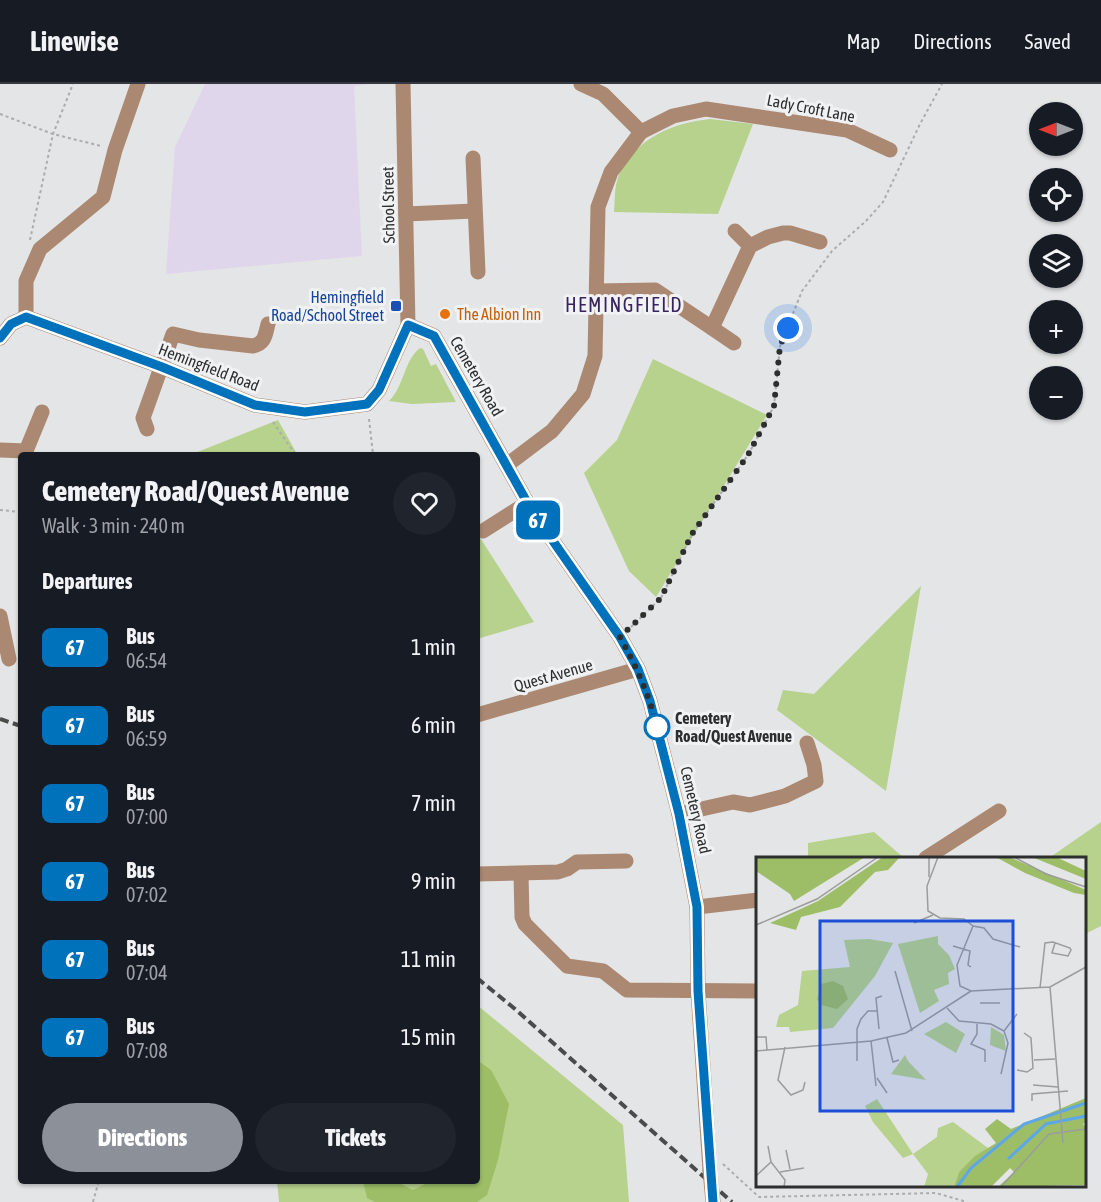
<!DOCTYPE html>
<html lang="en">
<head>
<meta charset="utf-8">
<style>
	:root { --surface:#171b24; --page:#20242c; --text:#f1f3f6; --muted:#9ea1a6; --line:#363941; --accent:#8c9099 }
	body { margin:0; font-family:"Asap Condensed",sans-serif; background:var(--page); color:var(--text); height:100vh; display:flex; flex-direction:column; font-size:22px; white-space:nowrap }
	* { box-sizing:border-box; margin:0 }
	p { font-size:20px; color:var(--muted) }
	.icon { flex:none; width:33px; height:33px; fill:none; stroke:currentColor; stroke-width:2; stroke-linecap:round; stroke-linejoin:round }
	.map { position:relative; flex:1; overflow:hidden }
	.drawer { position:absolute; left:18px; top:368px; width:462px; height:732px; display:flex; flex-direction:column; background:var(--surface); border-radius:6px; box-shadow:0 2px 4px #0004 }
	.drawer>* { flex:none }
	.badge { padding:0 12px; border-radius:9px; font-size:21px; line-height:39px }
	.needle { width:39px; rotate:270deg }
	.tools { position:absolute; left:1029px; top:18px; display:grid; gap:12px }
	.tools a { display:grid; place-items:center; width:54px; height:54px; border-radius:50%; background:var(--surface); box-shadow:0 2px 4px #0004; font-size:30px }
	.you { position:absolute; width:30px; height:30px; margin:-15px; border:4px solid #fff; border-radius:50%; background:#1a73e8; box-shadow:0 0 0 9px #1a73e833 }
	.map>.badge { position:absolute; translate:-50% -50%; box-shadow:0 0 0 3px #fff }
	h2 { padding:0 24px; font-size:22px; line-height:54px }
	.round { display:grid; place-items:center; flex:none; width:63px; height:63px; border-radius:32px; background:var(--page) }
	.head { display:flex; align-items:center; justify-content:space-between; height:102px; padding:0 24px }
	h1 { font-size:28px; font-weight:800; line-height:45px }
	.cta { display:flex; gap:12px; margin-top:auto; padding:12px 24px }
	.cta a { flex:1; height:69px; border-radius:36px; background:var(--accent); color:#fff; font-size:24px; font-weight:800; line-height:69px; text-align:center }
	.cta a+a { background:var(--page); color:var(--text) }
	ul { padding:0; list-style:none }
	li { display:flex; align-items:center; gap:18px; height:78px; padding:0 24px }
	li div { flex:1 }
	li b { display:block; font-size:22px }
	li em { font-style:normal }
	li .badge { min-width:66px; font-weight:700; text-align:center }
	header { display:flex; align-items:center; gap:36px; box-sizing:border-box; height:84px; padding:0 30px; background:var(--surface); border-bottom:2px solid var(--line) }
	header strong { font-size:28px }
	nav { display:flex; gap:33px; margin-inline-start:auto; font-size:21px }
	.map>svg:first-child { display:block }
	.education { fill:#e0d6eb }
	.green { fill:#b6d28c }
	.forest { fill:#9dbe67 }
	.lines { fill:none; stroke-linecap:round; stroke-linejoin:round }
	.path { stroke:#abacad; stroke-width:2; stroke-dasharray:3 3; stroke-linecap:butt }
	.minor { stroke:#ab8871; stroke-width:15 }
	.rail { stroke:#4a4b4b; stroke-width:4; stroke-dasharray:9 4.5; stroke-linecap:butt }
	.minor-bridge { stroke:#ab8871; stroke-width:15 }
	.line-casing { stroke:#fff; stroke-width:14 }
	.line { stroke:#0072bc; stroke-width:9 }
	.walk { stroke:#2d2e2e; stroke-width:6; stroke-dasharray:0 10.8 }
	.transit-dot { fill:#1a4fb4; stroke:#f1f2f4; stroke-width:2 }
	.food-dot { fill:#e8710a; stroke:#f1f2f4; stroke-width:2 }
	.stop-dot { fill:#fff; stroke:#0072bc; stroke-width:3 }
	.labels { text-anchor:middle; stroke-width:6; stroke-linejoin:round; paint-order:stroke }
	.street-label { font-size:16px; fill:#2d2e2e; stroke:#f1f2f4 }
	.transit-label { font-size:16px; fill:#164399; stroke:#f1f2f4; text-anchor:end }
	.food-label { font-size:16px; fill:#c56008; stroke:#f1f2f4; text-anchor:start }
	.stop-label { font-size:16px; font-weight:bold; fill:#2d2e2e; stroke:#f1f2f4; text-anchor:start }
	.quarter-label { font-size:20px; letter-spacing:1.5px; fill:#38235d; stroke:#f1f2f4 }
	.inset-river { fill:none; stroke:#5da7e8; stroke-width:3 }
	.inset-road { fill:none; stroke:#9b9c9c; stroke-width:1.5 }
	.view { fill:#1d4ed8; fill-opacity:0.15; stroke:#1d4ed8; stroke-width:3 }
	.inset-edge { fill:none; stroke:#2d2e2e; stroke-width:3 }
</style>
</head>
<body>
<header>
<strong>Linewise</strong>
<nav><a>Map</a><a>Directions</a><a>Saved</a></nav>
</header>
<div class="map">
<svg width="1101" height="1118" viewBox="0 0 1101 1118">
	<rect width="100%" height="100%" fill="#e4e5e6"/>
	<path class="education" d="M205 0H372L354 2 362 172 166 190 175 63Z"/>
	<g class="green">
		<path d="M710 35 753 40 718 130 614 128C615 116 614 103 619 91 636 54 672 39 710 35Z"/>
		<path d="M420 264 423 265 431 282 436 280 456 318 412 320 389 317C404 303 404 276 420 264Z"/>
		<path d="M653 275 767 331 656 513 629 487 584 389 617 356Z"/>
		<path d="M278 336 297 370H192L195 369Z"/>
		<path d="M477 449 534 538 477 555Z"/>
		<path d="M921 502 886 707 777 626 783 606 814 610Z"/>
		<path d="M1101 738V842L1085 850 1084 774H1049Z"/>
		<path d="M874 748 904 774H808V759Z"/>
		<path d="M477 921 623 1041 629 1118H279L277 1097 477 1096Z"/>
	</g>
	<path class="forest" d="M477 976 491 986 509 1020 498 1076 487 1111 477 1118H375L367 1114 363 1097H395L413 1106 431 1097 477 1096Z"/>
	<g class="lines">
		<g class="path">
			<path d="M0 30 53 50 101 62"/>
			<path d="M30 156 53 50 73 0"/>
			<path d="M369 335 373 370"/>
			<path d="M273 338 295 370"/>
			<path d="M0 426 21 428"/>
			<path d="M631 543 661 514 692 450 748 371 774 322 780 262 802 207 832 167 866 137 883 118 920 40 942 0"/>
			<path d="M723 1080 759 1113 936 1109 967 1118"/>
			<path d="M93 1118 99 1096"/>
		</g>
		<g class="minor">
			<path d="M581 0 603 10 641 48"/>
			<path d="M473 74 478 188"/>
			<path d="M406 130 474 127"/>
			<path d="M735 147 750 162"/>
			<path d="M597 207 655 206 712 244 750 162 768 153 783 149H790L820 158"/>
			<path d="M26 233V197L40 165 103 113 115 66 138 0"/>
			<path d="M408 241 434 252 532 427 620 553 638 585 650 617 679 730 697 823 698 907 710 1086"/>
			<path d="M712 244 734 259"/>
			<path d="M0 254 11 240 26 233 162 283 255 321 305 328 367 320 379 306 408 241 403 0"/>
			<path d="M147 345 143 334 173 250 199 256 253 262C265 259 265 252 268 240"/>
			<path d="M0 366 26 367 42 328"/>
			<path d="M507 381 552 347 583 310 595 272 598 123 611 88 641 48 673 32 706 25 847 46 890 66"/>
			<path d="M483 447 527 419"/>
			<path d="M0 532 9 575"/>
			<path d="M477 631 638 585"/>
			<path d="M679 730 733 718 750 721 785 712 816 697 814 681 807 659"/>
			<path d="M926 774 999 727"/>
			<path d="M477 790 558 788 567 785 577 778 626 777"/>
			<path d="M521 790 522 833 525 840 567 882 603 887 627 906 758 907"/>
			<path d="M697 823 758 816"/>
		</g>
		<g class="rail">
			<path d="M0 635 21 642"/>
			<path d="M477 894 515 925 732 1118"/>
		</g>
		<path class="minor-bridge" d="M710 1086 713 1118"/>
	</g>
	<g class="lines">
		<defs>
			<path id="line" d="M0 254 11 240 26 233 162 283 255 321 305 328 367 320 379 306 408 241 434 252 532 427 620 553 638 585 650 617 679 730 697 823 698 907 713 1118"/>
		</defs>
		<use href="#line" class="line-casing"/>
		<use href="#line" class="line"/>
		<path class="walk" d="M657 643C649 610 636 582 620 553L661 514 692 450 748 371 774 322 780 262 788 244"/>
	</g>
	<rect class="transit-dot" x="390" y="216" width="12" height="12" rx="3"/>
	<circle class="food-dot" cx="445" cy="230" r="6"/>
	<circle class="stop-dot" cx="657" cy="643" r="12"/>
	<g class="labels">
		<g class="street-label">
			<text transform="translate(811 24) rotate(11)" y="6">Lady Croft Lane</text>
			<text transform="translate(388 121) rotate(-91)" y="6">School Street</text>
			<text transform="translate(209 283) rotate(21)" y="6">Hemingfield Road</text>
			<text transform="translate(477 292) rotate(60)" y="6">Cemetery Road</text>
			<text transform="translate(553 591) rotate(-16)" y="6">Quest Avenue</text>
			<text transform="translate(696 726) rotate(77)" y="6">Cemetery Road</text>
		</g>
		<g class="transit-label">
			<text x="384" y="219">Hemingfield<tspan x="384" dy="18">Road/School Street</tspan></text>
		</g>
		<g class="food-label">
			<text x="457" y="236">The Albion Inn</text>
		</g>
		<g class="stop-label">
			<text x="675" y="640">Cemetery<tspan x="675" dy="18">Road/Quest Avenue</tspan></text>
		</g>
		<g class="quarter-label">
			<text x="624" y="228">HEMINGFIELD</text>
		</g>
	</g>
	<g transform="translate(756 773)">
		<rect width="330" height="330" fill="#e4e5e6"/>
		<path d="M182 79V87L193 98 199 112 192 116 193 127 178 133 183 144 164 156 142 87ZM113 82 137 86 119 119 77 171 34 175 33 170H20L23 158 42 148 46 114 94 110 88 83ZM190 165 209 177 200 196 168 177ZM235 170 248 178 250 194 234 188ZM149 198 152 204 170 223 135 217ZM121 242 157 297 181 280 182 271 197 265 232 291 203 315 198 330H168L172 317 157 297 147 301 117 265 109 249Z" fill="#b6d28c"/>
		<path d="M0 0H109L38 44 34 37 0 14ZM127 0H144L132 13 119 15 84 50 45 60 40 73 14 66 62 44ZM240 0H253L330 33V38L318 36 269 16ZM276 0H300L330 14V22ZM77 124 87 129 92 142 81 152 65 148 61 142 65 127ZM330 241V265L327 267 330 270V328L242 330 258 315 254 311 235 330H198L203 315 219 299 240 286 229 272 241 262 255 272Z" fill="#9dbe67"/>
		<path class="inset-river" d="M252 302 290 267 330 259M201 330 215 311 268 267 330 246"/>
		<path class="inset-road" d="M182 0 171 29 172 54 184 61 208 62 217 69 201 108 204 129 215 134 294 130 330 110M258 0 290 17 330 30M173 20V0M158 66 177 58M0 68 61 42 122 0M217 69 228 71 237 82 264 90M197 89 214 94 212 108 215 110M139 114 156 174M294 130 307 286M284 131 289 86 297 85 314 91 315 93 312 99 296 96 299 86M224 146H244M191 151 203 164 235 167 248 174 252 186 245 217M221 167V177L215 187 229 193V205M123 172 120 141 126 139M248 174 261 157M0 180H10L11 193M131 181 137 205 143 203M115 184 120 229M29 190 22 223 35 238 47 233 49 225M0 194 115 184 150 176 215 134M278 203 299 202M101 204V172L105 162 112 154H121M261 213 271 215 277 211 275 181 268 176M121 221 131 236M277 228 302 230M276 244V237L312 234M12 289 15 305 29 323 28 330M30 293 34 312M24 315 48 311M0 319 15 305M245 330 293 277 330 272"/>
		<path class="view" d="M64 64H257V254H64Z"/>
		<rect width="330" height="330" class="inset-edge"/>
	</g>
</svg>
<div class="tools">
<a><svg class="needle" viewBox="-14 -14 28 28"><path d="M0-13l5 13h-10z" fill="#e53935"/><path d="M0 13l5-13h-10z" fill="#9ea1a6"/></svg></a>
<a><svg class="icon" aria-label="locate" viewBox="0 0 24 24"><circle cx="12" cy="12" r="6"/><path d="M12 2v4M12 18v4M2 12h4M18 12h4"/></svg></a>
<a><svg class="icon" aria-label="layers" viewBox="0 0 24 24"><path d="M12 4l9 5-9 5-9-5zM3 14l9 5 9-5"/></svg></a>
<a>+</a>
<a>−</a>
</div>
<div class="you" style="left:788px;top:244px"></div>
<b class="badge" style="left:538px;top:436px;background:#0072bc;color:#fff">67</b>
<section class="drawer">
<div class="head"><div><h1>Cemetery Road/Quest Avenue</h1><p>Walk · 3 min · 240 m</p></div><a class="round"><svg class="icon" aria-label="heart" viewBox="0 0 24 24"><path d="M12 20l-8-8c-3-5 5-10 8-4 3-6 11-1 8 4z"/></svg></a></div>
<h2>Departures</h2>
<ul>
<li><span class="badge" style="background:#0072bc;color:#fff">67</span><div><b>Bus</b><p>06:54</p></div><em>1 min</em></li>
<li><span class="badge" style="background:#0072bc;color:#fff">67</span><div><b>Bus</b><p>06:59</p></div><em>6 min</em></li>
<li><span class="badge" style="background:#0072bc;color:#fff">67</span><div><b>Bus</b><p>07:00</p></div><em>7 min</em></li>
<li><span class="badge" style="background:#0072bc;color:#fff">67</span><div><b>Bus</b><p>07:02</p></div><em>9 min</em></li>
<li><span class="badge" style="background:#0072bc;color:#fff">67</span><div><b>Bus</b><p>07:04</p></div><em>11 min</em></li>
<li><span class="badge" style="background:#0072bc;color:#fff">67</span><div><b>Bus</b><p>07:08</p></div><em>15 min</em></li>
</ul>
<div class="cta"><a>Directions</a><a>Tickets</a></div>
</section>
</div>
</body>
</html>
